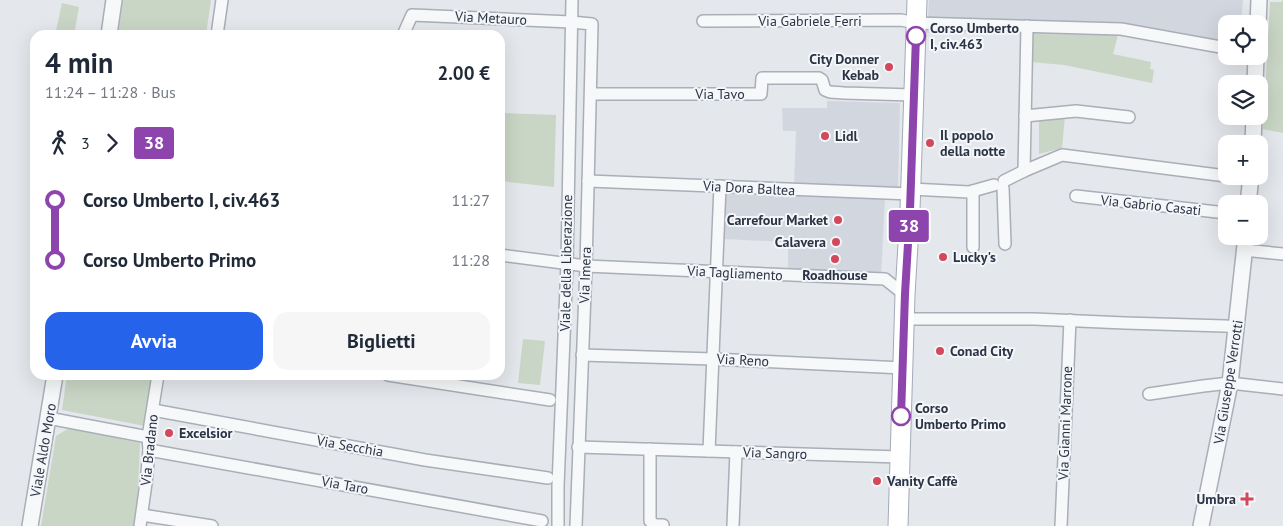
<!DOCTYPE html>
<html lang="it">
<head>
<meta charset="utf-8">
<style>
	:root { --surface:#fff; --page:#f6f6f7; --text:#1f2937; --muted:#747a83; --accent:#2563eb }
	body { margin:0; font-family:"PT Sans",sans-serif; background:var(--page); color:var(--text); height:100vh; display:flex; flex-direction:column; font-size:19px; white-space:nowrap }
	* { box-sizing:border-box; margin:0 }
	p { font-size:16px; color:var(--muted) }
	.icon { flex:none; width:28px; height:28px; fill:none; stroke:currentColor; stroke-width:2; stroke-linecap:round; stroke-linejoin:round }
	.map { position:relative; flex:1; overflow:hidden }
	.side { position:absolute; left:30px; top:30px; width:475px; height:350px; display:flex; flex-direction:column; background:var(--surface); border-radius:15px; box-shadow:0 5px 20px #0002 }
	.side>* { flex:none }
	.badge { padding:0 10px; border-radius:4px; font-size:18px; line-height:32px }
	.controls { position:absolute; left:1218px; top:15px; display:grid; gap:10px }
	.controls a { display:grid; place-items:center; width:50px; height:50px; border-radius:10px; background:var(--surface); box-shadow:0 5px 20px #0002; font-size:25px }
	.map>.badge { position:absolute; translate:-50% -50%; box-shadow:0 0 0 2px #fff }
	.legs { display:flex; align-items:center; gap:8px; height:55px; padding:0 15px; font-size:16px }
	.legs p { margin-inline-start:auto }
	.headline { display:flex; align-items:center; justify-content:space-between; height:85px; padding:0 15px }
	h1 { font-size:28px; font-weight:700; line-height:38px }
	.cta { display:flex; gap:10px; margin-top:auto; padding:10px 15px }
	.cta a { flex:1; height:58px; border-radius:15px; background:var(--accent); color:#fff; font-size:20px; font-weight:700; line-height:58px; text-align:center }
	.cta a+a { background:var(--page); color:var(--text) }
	ul { padding:0 15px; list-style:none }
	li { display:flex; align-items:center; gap:18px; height:60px; font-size:19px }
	li i { display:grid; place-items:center; width:8px; height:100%; margin:0 6px; background:currentColor }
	li i::after { content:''; width:12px; height:12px; margin:-6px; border:4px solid; border-radius:50%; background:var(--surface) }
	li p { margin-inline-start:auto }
	li:first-child i { background:linear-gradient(#0000 50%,currentColor 0) }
	li:last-child i { background:linear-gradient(currentColor 50%,#0000 0) }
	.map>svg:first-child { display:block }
	.built { fill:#d2d6de }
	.green { fill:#c9d6c5 }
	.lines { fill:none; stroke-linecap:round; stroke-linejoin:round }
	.minor-casing { stroke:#a9aeb7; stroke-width:14 }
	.tertiary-casing { stroke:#a9aeb7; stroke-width:18 }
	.primary-casing { stroke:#a3abb8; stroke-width:21 }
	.minor { stroke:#f7f8fa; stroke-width:11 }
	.tertiary { stroke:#f7f8fa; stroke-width:15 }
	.primary { stroke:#fff; stroke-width:19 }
	.line-1-casing { stroke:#fff; stroke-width:11 }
	.line-1 { stroke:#8e44ad; stroke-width:8 }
	.stop-1-dot { fill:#fff; stroke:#8e44ad; stroke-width:2.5 }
	.poi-dot { fill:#d1495b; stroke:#f4f6f9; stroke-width:2 }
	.labels { text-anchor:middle; stroke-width:4; stroke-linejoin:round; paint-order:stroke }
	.street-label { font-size:14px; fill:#2b3445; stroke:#f4f6f9 }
	.stop-label { font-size:14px; font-weight:bold; fill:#2b3445; stroke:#f4f6f9; text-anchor:start }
	.poi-label { font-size:14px; font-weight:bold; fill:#2b3445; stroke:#f4f6f9; text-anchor:start }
</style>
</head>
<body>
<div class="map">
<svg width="1283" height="526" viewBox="0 0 1283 526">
	<rect width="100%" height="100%" fill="#e4e7ec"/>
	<g class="built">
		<path d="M929 0H1243L1241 24H1226V55L1123 35 927 33Z"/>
		<path d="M827 101 900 103 898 188 794 187 796 131H783L782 108H827Z"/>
		<path d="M725 191 885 198 881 277 788 272V242L723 239Z"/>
	</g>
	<g class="green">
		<path d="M123 0H211L206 35H118Z"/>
		<path d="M1282 0H1283V133L1263 129 1270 2H1282Z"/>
		<path d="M62 3 79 7 74 35H55Z"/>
		<path d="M1032 34 1118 35 1113 54 1151 62 1150 69 1154 70 1152 83 1064 65 1030 62Z"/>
		<path d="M500 113 556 115 554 187 500 181Z"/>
		<path d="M1065 116 1062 148 1039 154V118Z"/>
		<path d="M523 339 545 341 540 385 518 383Z"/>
		<path d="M67 375H153L145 426 62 410Z"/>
		<path d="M69 428 140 443 137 511 134 526H41L56 436Z"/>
	</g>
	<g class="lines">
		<defs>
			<g id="minor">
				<path d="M703 21 901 20 916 23 1121 29 1226 48"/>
				<path d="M217 35 222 0"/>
				<path d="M403 35 412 15 571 22 592 24 586 266 576 526"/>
				<path d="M591 94H761L762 78H819L822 80 825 90 830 92 844 93 913 95"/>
				<path d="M1025 116 1076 111 1129 117"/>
				<path d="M1024 171 1027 26"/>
				<path d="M1227 176 1250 179"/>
				<path d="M588 181 911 194"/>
				<path d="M1004 181 1024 171 1062 155 1226 176"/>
				<path d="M1003 188 1005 244"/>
				<path d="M911 189 969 192 994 185"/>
				<path d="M973 191V247"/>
				<path d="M1076 196 1226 213"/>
				<path d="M1244 250 1283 254"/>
				<path d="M500 255 586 266 885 279 905 295"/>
				<path d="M905 319H1034L1125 323 1225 326 1237 327"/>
				<path d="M582 355 713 359 903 368"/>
				<path d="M388 375 550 400"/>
				<path d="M1149 394 1203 386 1230 383 1283 389"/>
				<path d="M153 410 425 460 548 478"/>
				<path d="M48 418 148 437"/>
				<path d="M578 447 900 457"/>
				<path d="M650 449V521L655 525H663"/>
				<path d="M149 450 542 521"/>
				<path d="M709 451 720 186"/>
				<path d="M142 515 212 526"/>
				<path d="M140 526 146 483 149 450 148 437 158 375"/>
				<path d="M558 526V486L567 263 572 0"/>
				<path d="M733 526 736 452"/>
				<path d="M1061 526 1070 320"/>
			</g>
			<g id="tertiary">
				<path d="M1258 24 1259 0"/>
				<path d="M109 35 114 0"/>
				<path d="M1255 84 1256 56"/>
				<path d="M1253 144 1254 116"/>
				<path d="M1248 204 1251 176"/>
				<path d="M30 526 55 375"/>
				<path d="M1201 526 1230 383 1246 236"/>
			</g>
			<path id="primary" d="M898 526 905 295 910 210 917 0"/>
		</defs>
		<use href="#minor" class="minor-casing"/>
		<use href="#tertiary" class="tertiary-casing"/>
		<use href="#primary" class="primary-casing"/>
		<use href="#minor" class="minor"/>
		<use href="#tertiary" class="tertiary"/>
		<use href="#primary" class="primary"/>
	</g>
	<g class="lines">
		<defs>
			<path id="line-1" d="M901 416 905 294 910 210 916 36"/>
		</defs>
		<use href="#line-1" class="line-1-casing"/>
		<use href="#line-1" class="line-1"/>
	</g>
	<g class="stop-1-dot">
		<circle cx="916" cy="36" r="9"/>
		<circle cx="901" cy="416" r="9"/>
	</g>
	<g class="poi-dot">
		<circle cx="889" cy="67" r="5"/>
		<circle cx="825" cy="136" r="5"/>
		<circle cx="930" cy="143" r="5"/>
		<circle cx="838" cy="220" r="5"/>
		<circle cx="836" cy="242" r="5"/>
		<circle cx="943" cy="257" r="5"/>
		<circle cx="835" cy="259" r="5"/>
		<circle cx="940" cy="351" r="5"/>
		<circle cx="169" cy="433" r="5"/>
		<circle cx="877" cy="481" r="5"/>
		<path d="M1244.5 491.5h5v5h5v5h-5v5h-5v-5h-5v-5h5z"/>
	</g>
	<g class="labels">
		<g class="street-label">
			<text transform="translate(491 18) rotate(3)" y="5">Via Metauro</text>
			<text x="810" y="26">Via Gabriele Ferri</text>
			<text x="720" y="99">Via Tavo</text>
			<text transform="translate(749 188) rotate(3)" y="5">Via Dora Baltea</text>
			<text transform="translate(1151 205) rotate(6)" y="5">Via Gabrio Casati</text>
			<text transform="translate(566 263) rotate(-89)" y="5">Viale della Liberazione</text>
			<text transform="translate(735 273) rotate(3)" y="5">Via Tagliamento</text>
			<text transform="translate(585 275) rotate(-88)" y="5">Via Imera</text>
			<text transform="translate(743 360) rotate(3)" y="5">Via Reno</text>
			<text transform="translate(1228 382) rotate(-81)" y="5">Via Giuseppe Verrotti</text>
			<text transform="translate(1065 423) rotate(-88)" y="5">Via Gianni Marrone</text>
			<text transform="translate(350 446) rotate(10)" y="5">Via Secchia</text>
			<text transform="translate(43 450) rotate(-80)" y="5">Viale Aldo Moro</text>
			<text transform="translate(149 450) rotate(-84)" y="5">Via Bradano</text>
			<text transform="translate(775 453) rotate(2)" y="5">Via Sangro</text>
			<text transform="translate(345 485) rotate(10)" y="5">Via Taro</text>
		</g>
		<g class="stop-label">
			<text x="930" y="33">Corso Umberto<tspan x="930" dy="16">I, civ.463</tspan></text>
			<text x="915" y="413">Corso<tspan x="915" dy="16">Umberto Primo</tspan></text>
		</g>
		<g class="poi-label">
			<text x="879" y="64" text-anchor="end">City Donner<tspan x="879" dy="16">Kebab</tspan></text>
			<text x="940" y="140">Il popolo<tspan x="940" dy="16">della notte</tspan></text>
			<text x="835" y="141">Lidl</text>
			<text x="828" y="225" text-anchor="end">Carrefour Market</text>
			<text x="826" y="247" text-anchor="end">Calavera</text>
			<text x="953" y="262">Lucky's</text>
			<text x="835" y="280" text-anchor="middle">Roadhouse</text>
			<text x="950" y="356">Conad City</text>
			<text x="179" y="438">Excelsior</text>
			<text x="887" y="486">Vanity Caffè</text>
			<text x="1236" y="504" text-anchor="end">Umbra</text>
		</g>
	</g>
</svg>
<div class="controls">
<a><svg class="icon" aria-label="locate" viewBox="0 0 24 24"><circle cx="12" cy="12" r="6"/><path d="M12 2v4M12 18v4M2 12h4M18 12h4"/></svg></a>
<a><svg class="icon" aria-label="layers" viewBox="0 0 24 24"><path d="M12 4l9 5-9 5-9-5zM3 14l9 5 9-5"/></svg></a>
<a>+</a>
<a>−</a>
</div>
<b class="badge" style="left:909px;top:226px;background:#8e44ad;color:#fff">38</b>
<section class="side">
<div class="headline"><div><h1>4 min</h1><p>11:24 – 11:28 · Bus</p></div><b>2.00 €</b></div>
<div class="legs"><svg class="icon" aria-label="walk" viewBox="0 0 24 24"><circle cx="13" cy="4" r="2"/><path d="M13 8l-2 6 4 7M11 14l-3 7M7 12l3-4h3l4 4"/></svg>3<svg class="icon" aria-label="forward" viewBox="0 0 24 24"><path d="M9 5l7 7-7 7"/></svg><b class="badge" style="background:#8e44ad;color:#fff">38</b></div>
<ul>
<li><i style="color:#8e44ad"></i><b>Corso Umberto I, civ.463</b><p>11:27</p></li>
<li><i style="color:#8e44ad"></i><b>Corso Umberto Primo</b><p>11:28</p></li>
</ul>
<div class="cta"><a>Avvia</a><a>Biglietti</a></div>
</section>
</div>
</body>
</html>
